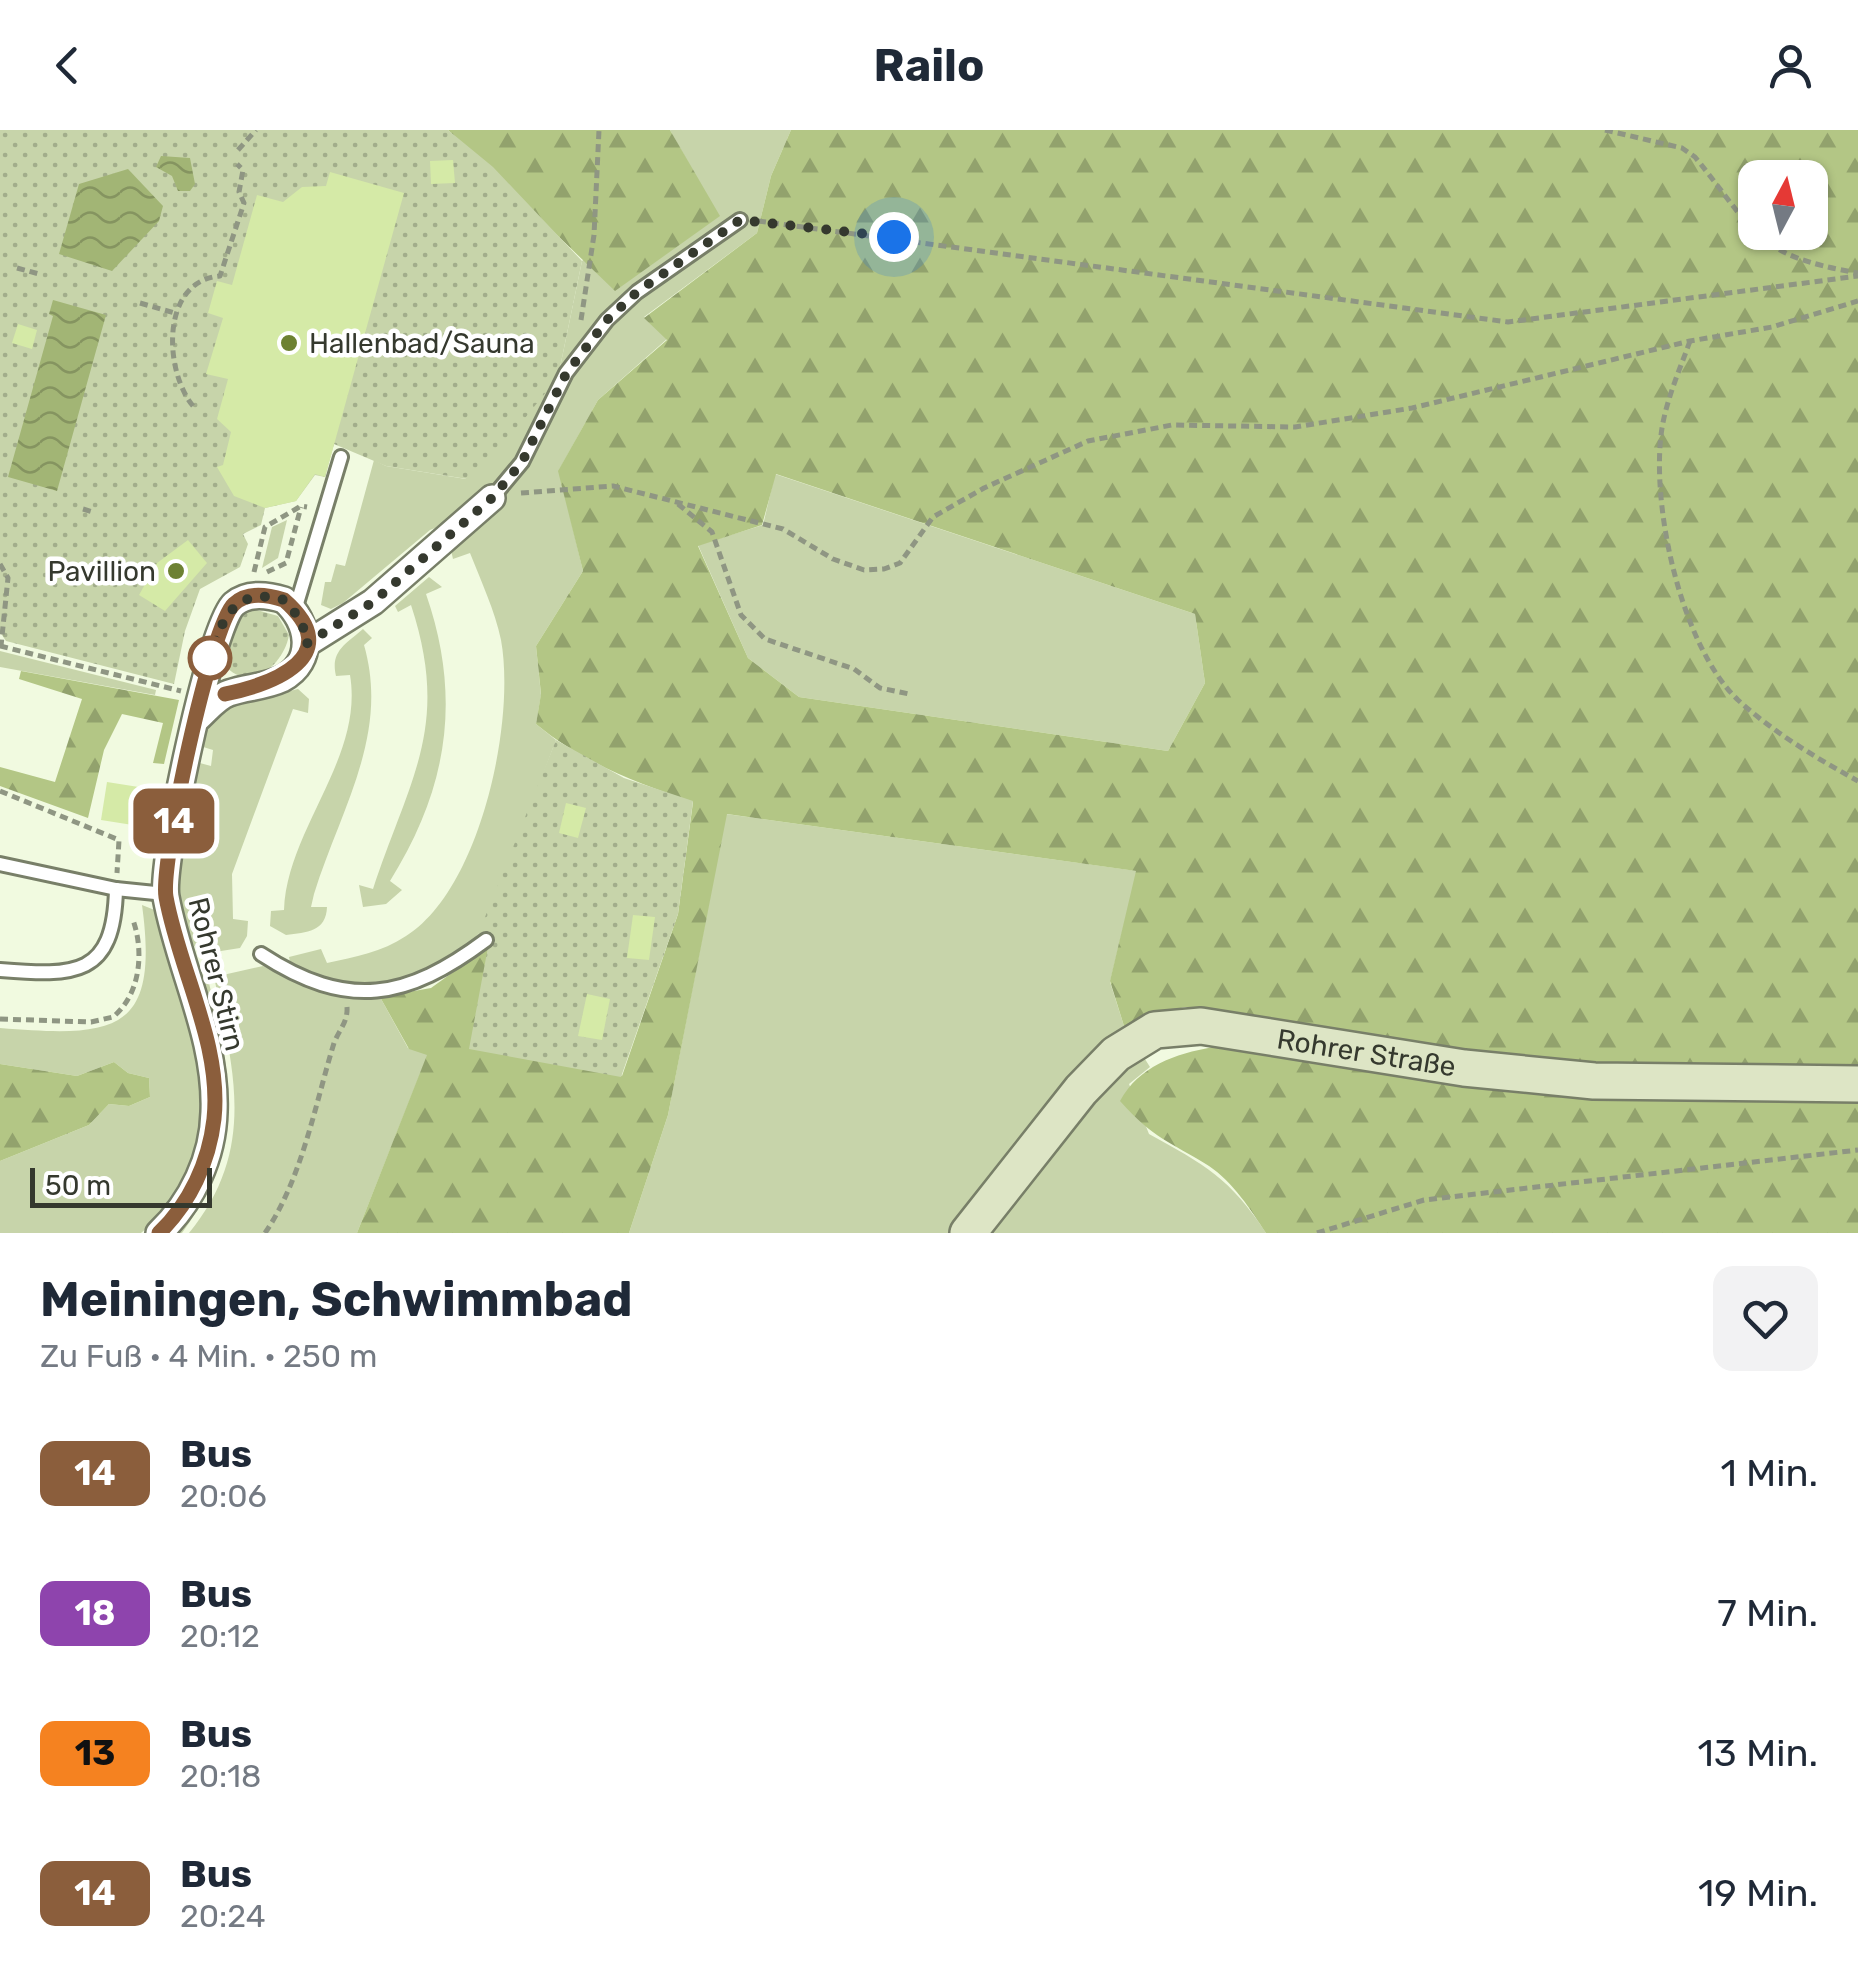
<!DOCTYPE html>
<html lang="de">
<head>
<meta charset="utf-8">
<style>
	:root { --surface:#fff; --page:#f2f2f3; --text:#1f2937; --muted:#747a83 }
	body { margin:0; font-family:Rubik,sans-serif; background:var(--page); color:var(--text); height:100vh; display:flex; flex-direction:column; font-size:38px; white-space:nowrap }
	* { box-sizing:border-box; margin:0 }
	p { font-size:32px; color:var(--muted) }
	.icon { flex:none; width:55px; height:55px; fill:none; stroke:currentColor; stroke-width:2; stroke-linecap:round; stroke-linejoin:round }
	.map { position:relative; height:1103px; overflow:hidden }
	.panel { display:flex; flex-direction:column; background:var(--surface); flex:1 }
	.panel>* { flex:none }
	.badge { padding:0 20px; border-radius:15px; font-size:35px; line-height:65px }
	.needle { width:65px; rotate:7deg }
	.tools { position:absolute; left:1738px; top:30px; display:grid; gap:20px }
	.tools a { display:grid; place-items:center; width:90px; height:90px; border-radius:20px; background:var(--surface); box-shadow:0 2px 8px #0004; font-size:50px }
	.scale { position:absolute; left:30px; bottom:25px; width:182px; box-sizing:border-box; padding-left:10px; border:5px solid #35392e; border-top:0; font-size:28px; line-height:35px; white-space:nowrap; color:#35392e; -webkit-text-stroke:8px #fff; paint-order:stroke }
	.you { position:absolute; width:50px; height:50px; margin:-25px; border:8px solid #fff; border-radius:50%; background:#1a73e8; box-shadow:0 0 0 15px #1a73e833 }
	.map>.badge { position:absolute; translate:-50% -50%; box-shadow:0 0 0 5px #fff }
	.round { display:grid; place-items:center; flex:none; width:105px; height:105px; border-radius:20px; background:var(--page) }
	.overview { display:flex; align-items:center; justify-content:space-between; height:170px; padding:0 40px }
	h1 { font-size:48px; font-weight:700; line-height:75px }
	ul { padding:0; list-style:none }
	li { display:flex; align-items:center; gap:30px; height:140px; padding:0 40px }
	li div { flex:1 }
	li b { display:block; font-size:38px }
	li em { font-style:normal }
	li .badge { min-width:110px; font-weight:700; text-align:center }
	header { display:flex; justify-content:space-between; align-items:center; height:130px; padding:0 40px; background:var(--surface); font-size:45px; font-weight:700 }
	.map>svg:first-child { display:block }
	.green { fill:#c7d4aa }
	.forest { fill:url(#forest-firs); fill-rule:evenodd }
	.park { fill:url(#park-dots) }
	.water { fill:url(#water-waves) }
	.building { fill:#d5eaa7 }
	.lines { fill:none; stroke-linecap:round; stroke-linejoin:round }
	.lane-casing { stroke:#787f68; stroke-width:18 }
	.street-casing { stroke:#787f68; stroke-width:30 }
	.secondary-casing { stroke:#787f68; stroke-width:40 }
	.path { stroke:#8f9683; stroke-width:5; stroke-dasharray:8 5; stroke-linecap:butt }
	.lane { stroke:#fff; stroke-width:12 }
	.street { stroke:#fff; stroke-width:25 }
	.secondary { stroke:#dde5c5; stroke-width:35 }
	.line-casing { stroke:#fff; stroke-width:22 }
	.line { stroke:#8b5e3c; stroke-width:15 }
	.walk { stroke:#35392e; stroke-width:10; stroke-dasharray:0 18 }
	.poi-dot { fill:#6d8132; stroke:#fff; stroke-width:4 }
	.stop-dot { fill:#fff; stroke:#8b5e3c; stroke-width:5 }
	.labels { text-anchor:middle; stroke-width:9; stroke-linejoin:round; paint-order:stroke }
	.poi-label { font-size:28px; fill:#35392e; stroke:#fff; text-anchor:start }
	.street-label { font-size:28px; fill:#35392e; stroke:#fff }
</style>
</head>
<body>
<header><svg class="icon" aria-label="back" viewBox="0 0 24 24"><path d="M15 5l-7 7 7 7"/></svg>Railo<svg class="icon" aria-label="person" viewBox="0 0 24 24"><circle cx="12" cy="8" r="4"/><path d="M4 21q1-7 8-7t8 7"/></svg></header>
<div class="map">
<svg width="1858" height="1103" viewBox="0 0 1858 1103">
	<defs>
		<pattern id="forest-firs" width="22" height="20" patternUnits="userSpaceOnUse" patternTransform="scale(2.5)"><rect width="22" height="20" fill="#b3c685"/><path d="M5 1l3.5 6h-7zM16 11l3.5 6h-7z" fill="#92a26d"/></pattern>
		<pattern id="park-dots" width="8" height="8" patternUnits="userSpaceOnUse" patternTransform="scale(2.5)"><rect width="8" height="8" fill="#c7d4aa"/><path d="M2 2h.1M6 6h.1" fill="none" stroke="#a2ad8b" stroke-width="1.8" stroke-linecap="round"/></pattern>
		<pattern id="water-waves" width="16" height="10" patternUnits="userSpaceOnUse" patternTransform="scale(2.5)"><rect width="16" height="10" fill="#a2b575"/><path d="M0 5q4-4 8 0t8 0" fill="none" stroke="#859460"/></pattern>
	</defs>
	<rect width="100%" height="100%" fill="#f1fae0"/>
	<g class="green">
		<path d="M670 0H791L771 46 757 103 644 187 667 209 598 270 559 340 583 441 536 516 541 565 536 594 556 610C536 663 516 715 494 767 489 779 484 799 475 808 427 859 351 863 291 837L289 827 321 819 327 833C355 827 382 822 406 806 480 760 516 592 501 510 495 481 481 451 470 423L453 429 445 394 430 400 343 473 331 479 321 475 325 452H331L336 434 345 436 374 330 386 336 466 349 558 247 582 131 689 34Z"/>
		<path d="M775 344 1195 484 1205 553 1168 621 799 567 748 528 698 415 763 395Z"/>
		<path d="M287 390 278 428 262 438 272 397Z"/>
		<path d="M429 447 442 457 426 464C462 568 448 658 390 751L402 760 386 774 363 777 359 755 373 759C410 647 451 597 411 475L398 482 395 476Z"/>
		<path d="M363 499 372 508 364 515C390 605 340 680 314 764L311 777H327C326 802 307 802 286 805L270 796 271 781 284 780C287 699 364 628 350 545L336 546C330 521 346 514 363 499Z"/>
		<path d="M0 521 156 560 155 565 0 537Z"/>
		<path d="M298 559 309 569 308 583 293 579 232 744 233 789 248 791 247 806 240 818 202 824C160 790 188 678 196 632L211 636 213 620 200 616C213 567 257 570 298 559Z"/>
		<path d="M726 684 1137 741 1110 852 1124 896 1150 937 1129 954 1149 1004C1204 1034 1231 1049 1266 1103H629L668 985Z"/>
		<path d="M142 775 157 781C187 885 244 1021 141 1103H0V1031L89 995 109 974 129 976 150 967 149 948 128 943 114 932 77 946 0 934V898C113 907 160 905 142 775Z"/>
		<path d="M263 836 315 860 380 867 408 918 428 924 357 1103H189C257 1020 234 941 214 847Z"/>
		<path d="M208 849C232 949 247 1015 182 1103H172L207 1049 202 855Z"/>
	</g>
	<g class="forest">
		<path d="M448 0H670L720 86 615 161Z"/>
		<path d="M791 0H1858V941L1548 933 1186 877 1149 884 1124 896 1110 851 1136 741 727 684 668 985 629 1103H357L427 925 409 919 380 867 431 858 488 817 622 946 678 784 693 672C636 653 582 632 536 594L541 564 536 516 583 441 558 341 598 270 667 210 644 188 757 103 771 46ZM1755 48H1810V102H1755ZM776 344 1195 484 1205 553 1168 621 799 567 748 528 698 416 762 395Z"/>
		<path d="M21 541 179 570 164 634 153 633 163 593 122 584 104 620 88 688 0 656V637L55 652 82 569 19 549Z"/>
		<path d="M1213 917 1489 960 1588 969 1858 970V1103H1266C1251 1080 1233 1052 1209 1036 1169 1011 1154 1009 1120 971 1139 936 1175 924 1213 917Z"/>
		<path d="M114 932 128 943 149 948 150 967 129 976 109 974 89 995 0 1031V934L77 946Z"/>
	</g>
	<g class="park">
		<path d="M0 0H448L493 37 582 131 558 247 485 338 467 349 386 336 334 314 325 347 315 345 296 371 265 378 261 395 243 404 248 414 240 437 200 459 185 501 174 554 6 511 0 502Z"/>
		<path d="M253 479 278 486 289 505C284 535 248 565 224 534L225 512 242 484Z"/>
		<path d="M556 610 624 648 693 671 678 784 621 947 469 919 488 817 477 807Z"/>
	</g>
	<g class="water">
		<path d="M161 26 190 28 195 54 190 61H178L172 46 156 37Z"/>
		<path d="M128 39 163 76 159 91 112 141 59 124 79 54Z"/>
		<path d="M53 170 106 185 57 361 8 347 53 186 49 184Z"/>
	</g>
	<g class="building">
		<path d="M453 30 455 53 431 54 430 31Z"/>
		<path d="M330 42 404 63 325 347 315 344 296 371 265 378 234 366 217 337 223 335 231 302 217 289 228 249 206 244 223 188 208 183 217 151 232 155 257 65 283 72 302 57 326 56Z"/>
		<path d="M18 194 37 200 32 219 12 213Z"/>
		<path d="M188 410 207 433 165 481 139 465 157 433Z"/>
		<path d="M107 652 145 658 139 696 101 690Z"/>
		<path d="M566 673 586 678 578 708 559 703Z"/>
		<path d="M633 785 655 787 649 830 627 828Z"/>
		<path d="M587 864 610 869 602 910 578 906Z"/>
	</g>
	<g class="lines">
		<defs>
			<g id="lane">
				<path d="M492 368 522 332 566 243 607 190 637 162 740 90"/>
				<path d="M295 480 341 327"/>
				<path d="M0 734 116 759 165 764"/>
				<path d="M261 824C348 881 407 869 486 810"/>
				<path d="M0 840C75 846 114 847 116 759"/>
			</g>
			<g id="street">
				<path d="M306 514 373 472 492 368"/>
				<path d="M159 1103C192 1072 213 1027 214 982 217 908 179 839 166 767 160 733 211 494 234 474 248 462 268 465 284 470 309 492 316 531 282 549 265 557 246 557 229 563 217 567 207 580 198 588"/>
			</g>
			<g id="secondary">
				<path id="s1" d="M968 1103 1081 960 1116 924 1155 900 1201 896 1464 938 1594 951 1858 954"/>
			</g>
		</defs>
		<use href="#lane" class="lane-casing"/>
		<use href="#street" class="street-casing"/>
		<use href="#secondary" class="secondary-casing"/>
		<g class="path">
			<path d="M1605 0 1682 18 1695 27C1757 103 1754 125 1858 143"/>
			<path d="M238 20 256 0"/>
			<path d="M758 91 1508 192 1858 146"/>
			<path d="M17 138 39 144"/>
			<path d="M140 173 178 184"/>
			<path d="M581 190 594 105 599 0"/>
			<path d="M1690 211C1680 239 1667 268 1662 298 1650 374 1681 516 1738 570 1773 602 1816 628 1858 651"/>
			<path d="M193 276C164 241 160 151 220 146L244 73 239 62 243 40 237 34"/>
			<path d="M521 363 613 356 783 399 833 429 864 440 884 439 900 433 933 387 984 358 1088 311 1172 295 1295 297 1412 278 1690 211 1772 197 1858 171"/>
			<path d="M678 374 712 402 741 485 765 509 854 539 880 558 909 564"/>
			<path d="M83 379 93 382"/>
			<path d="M0 434 8 448 1 516"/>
			<path d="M254 442 265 397 301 376 307 377"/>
			<path d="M267 442 286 433 301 377"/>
			<path d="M0 516 181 561"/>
			<path d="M0 661 119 710 117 743"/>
			<path d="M0 889 91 892 113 887C141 864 144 821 133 790"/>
			<path d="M265 1103C302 1049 315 975 334 913 339 900 348 892 347 877"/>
			<path d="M1317 1103 1424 1070 1858 1020"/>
		</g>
		<use href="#lane" class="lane"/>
		<use href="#street" class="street"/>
		<use href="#secondary" class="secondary"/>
	</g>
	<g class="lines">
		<defs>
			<path id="line" d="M159 1103C190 1073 209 1032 214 989 222 914 179 840 166 767 160 733 211 494 234 474 248 461 268 465 284 470 348 526 273 554 225 564"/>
		</defs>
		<use href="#line" class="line-casing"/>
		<use href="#line" class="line"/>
		<path class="walk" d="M210 528C222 487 236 456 284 470L302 491 306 514 373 472 492 368 522 332 566 244 607 190 637 162 740 90 894 107"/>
	</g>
	<g class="poi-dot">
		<circle cx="289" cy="213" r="10"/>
		<circle cx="176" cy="441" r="10"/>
	</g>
	<circle class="stop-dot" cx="210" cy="528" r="20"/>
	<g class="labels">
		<g class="poi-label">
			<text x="309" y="223">Hallenbad/Sauna</text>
			<text x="156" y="451" text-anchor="end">Pavillion</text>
		</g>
		<g class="street-label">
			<text transform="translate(217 844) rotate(76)" y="10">Rohrer Stirn</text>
			<text dy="10" stroke="none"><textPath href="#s1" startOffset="492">Rohrer Straße</textPath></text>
		</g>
	</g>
</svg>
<div class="tools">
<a><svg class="needle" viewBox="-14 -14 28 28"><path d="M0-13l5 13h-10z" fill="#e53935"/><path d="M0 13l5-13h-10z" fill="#747a83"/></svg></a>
</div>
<div class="scale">50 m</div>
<div class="you" style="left:894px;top:107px"></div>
<b class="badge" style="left:174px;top:691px;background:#8b5e3c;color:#fff">14</b>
</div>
<section class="panel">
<div class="overview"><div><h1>Meiningen, Schwimmbad</h1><p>Zu Fuß · 4 Min. · 250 m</p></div><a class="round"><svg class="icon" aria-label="heart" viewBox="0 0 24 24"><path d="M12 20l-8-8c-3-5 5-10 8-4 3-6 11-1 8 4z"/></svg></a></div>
<ul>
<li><span class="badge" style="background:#8b5e3c;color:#fff">14</span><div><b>Bus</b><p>20:06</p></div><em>1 Min.</em></li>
<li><span class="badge" style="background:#8e44ad;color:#fff">18</span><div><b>Bus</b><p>20:12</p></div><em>7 Min.</em></li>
<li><span class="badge" style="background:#f58220;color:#111">13</span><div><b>Bus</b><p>20:18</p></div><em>13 Min.</em></li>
<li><span class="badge" style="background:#8b5e3c;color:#fff">14</span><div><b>Bus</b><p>20:24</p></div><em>19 Min.</em></li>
</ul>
</section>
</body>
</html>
